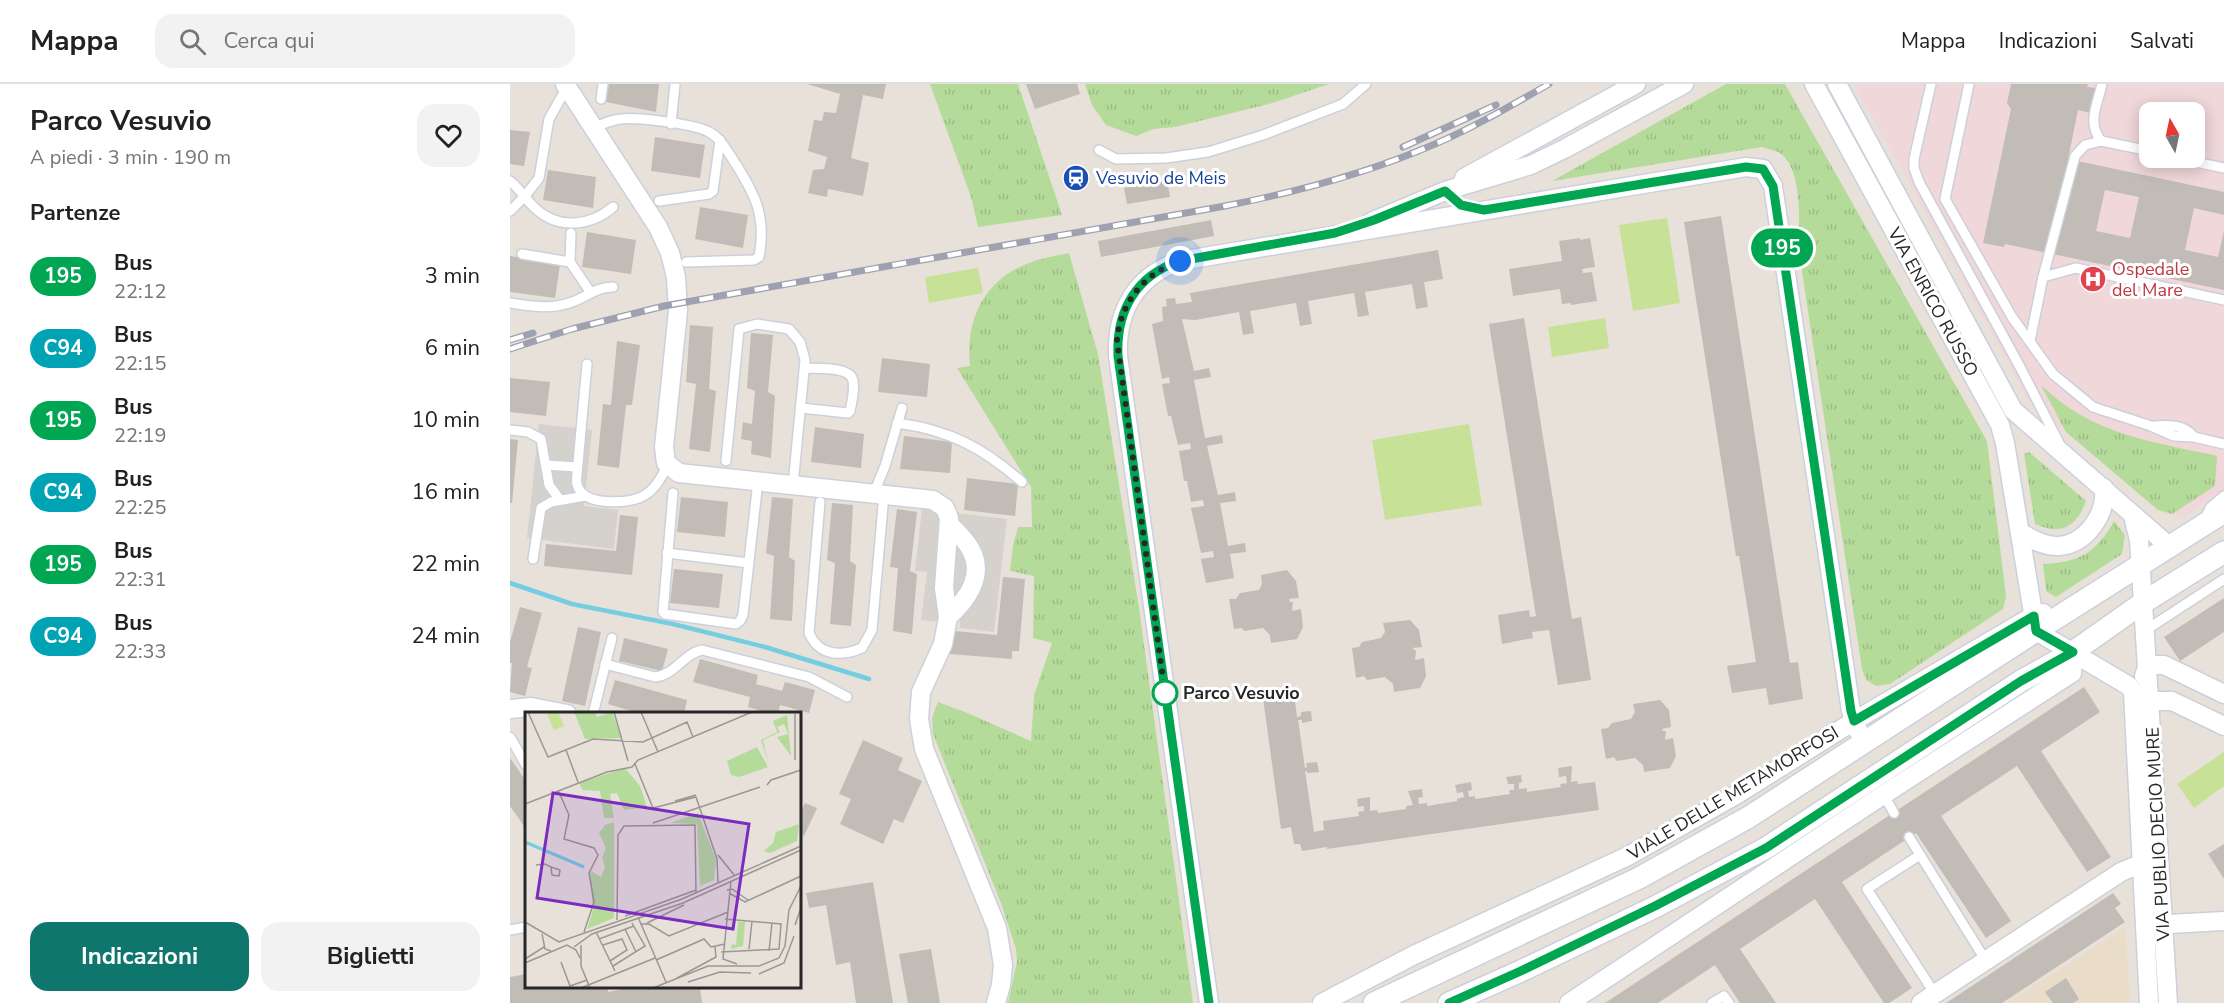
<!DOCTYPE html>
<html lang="it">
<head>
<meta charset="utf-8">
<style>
	:root { --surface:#fff; --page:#f2f2f2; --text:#222; --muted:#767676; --line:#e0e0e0; --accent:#0f766e }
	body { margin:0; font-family:"Nunito Sans",sans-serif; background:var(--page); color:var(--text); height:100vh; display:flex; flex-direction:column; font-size:22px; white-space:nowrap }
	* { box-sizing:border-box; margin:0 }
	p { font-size:20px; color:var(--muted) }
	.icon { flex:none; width:33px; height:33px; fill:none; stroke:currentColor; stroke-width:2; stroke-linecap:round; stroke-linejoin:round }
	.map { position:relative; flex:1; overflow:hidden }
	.details { display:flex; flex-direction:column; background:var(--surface); width:510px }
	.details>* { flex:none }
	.badge { padding:0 12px; border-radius:20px; font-size:21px; line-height:39px }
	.needle { width:39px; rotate:351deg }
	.buttons { position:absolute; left:1629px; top:18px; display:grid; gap:12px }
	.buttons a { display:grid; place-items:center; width:66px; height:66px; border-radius:12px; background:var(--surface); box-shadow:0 3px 15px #0003; font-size:30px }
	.you { position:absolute; width:30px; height:30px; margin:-15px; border:4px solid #fff; border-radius:50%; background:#1a73e8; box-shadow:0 0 0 9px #1a73e833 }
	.map>.badge { position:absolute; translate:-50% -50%; box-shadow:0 0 0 3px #fff }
	h2 { padding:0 30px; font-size:22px; line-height:54px }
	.round { display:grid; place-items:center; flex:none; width:63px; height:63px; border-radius:18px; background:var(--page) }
	.overview { display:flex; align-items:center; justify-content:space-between; height:102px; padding:0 30px }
	h1 { font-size:28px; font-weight:700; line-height:45px }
	.action { display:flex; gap:12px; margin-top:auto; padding:12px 30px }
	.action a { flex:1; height:69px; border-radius:18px; background:var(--accent); color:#fff; font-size:24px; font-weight:700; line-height:69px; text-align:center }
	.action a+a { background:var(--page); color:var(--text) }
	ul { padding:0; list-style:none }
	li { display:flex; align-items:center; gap:18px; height:72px; padding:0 30px }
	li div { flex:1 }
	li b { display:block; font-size:22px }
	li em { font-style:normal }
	li .badge { min-width:66px; font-weight:700; text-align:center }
	header { display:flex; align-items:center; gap:36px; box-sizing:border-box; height:84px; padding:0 30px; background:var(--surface); border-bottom:2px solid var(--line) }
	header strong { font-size:28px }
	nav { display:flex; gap:33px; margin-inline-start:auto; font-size:21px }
	.search { width:420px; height:54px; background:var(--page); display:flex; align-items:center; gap:15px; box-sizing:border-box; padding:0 21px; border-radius:18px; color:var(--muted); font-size:22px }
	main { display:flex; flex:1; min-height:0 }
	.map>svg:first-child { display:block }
	.education { fill:#e9ddca }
	.medical { fill:#efd7da; fill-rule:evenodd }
	.grass { fill:url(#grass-tufts) }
	.pitch { fill:#c7e197 }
	.plaza { fill:#d5d1cc }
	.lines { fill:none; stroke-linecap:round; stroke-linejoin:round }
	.stream { stroke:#75cde2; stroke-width:4.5 }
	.building { fill:#c1bcb5; fill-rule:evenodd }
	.service-casing { stroke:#ccd0db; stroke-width:12 }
	.minor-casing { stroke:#ccd0db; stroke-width:21 }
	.tertiary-casing { stroke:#ccd0db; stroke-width:24 }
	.service { stroke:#fff; stroke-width:9 }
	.minor { stroke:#fff; stroke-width:18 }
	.tertiary { stroke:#fff; stroke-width:21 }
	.rail-casing { stroke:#9da1b0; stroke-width:7 }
	.rail { stroke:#fff; stroke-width:4.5; stroke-dasharray:14; stroke-linecap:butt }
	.line-casing { stroke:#fff; stroke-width:14 }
	.line { stroke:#00a651; stroke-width:9 }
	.walk { stroke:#272727; stroke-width:6; stroke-dasharray:0 10.8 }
	.stop-dot { fill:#fff; stroke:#00a651; stroke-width:3 }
	.labels { text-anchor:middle; stroke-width:6; stroke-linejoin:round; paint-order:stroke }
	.transit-label { font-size:18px; fill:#164399; stroke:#fff; text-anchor:start }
	.health-label { font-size:18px; fill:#be3a42; stroke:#fff; text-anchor:start }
	.street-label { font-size:18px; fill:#272727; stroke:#fff }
	.stop-label { font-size:18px; font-weight:bold; fill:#272727; stroke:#fff; text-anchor:start }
	.inset-river { fill:none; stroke:#75cde2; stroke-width:3 }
	.inset-road { fill:none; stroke:#9b9792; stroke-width:1.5 }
	.view { fill:#7b2cbf; fill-opacity:0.15; stroke:#7b2cbf; stroke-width:3 }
	.inset-edge { fill:none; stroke:#272727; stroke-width:3 }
</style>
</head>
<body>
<header>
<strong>Mappa</strong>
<div class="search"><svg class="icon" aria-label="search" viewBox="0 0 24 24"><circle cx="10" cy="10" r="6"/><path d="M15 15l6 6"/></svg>Cerca qui</div>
<nav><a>Mappa</a><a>Indicazioni</a><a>Salvati</a></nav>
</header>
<main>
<section class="details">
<div class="overview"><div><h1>Parco Vesuvio</h1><p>A piedi · 3 min · 190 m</p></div><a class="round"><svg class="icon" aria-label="heart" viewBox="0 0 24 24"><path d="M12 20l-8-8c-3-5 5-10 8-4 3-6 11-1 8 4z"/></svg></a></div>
<h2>Partenze</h2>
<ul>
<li><span class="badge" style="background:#00a651;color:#fff">195</span><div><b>Bus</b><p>22:12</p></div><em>3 min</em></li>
<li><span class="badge" style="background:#00a3b4;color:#fff">C94</span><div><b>Bus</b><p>22:15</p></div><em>6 min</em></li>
<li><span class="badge" style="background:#00a651;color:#fff">195</span><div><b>Bus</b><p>22:19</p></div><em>10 min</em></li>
<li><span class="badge" style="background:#00a3b4;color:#fff">C94</span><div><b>Bus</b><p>22:25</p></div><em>16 min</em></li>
<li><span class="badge" style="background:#00a651;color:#fff">195</span><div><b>Bus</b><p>22:31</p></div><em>22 min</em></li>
<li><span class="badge" style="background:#00a3b4;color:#fff">C94</span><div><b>Bus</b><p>22:33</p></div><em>24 min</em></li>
</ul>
<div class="action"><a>Indicazioni</a><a>Biglietti</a></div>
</section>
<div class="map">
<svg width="1714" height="919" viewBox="0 0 1714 919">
	<defs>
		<pattern id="grass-tufts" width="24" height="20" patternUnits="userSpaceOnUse" patternTransform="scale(1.5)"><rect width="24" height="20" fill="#b5db9a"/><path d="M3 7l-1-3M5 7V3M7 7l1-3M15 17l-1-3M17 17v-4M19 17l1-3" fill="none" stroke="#9cbc85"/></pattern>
	</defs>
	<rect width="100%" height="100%" fill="#e8e1da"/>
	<path class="education" d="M1615 843 1620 919H1497Z"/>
	<path class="medical" d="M1344 0H1714V406L1673 433 1648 426 1519 317ZM1640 28H1684V74H1640Z"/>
	<g class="grass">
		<path d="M420 0H508L552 131 468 143 461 113Z"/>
		<path d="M575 0H819L759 20 665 43 644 45 626 52 596 41 582 21Z"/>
		<path d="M1216 0H1275L1477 357 1496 512 1493 525 1380 600 1366 602 1356 596 1352 585 1288 161C1290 138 1292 84 1270 69 1265 66 1257 65 1252 63L1042 97Z"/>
		<path d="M559 169 588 270 629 524 683 919H498L507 878 506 865 491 819 423 650 422 634 428 618 455 628 521 657 524 611 542 559 523 554 524 492 500 487 503 461 508 443H522L521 403 447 284 460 282C455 234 475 194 522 178 534 173 547 172 559 169Z"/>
		<path d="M1531 301C1582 351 1641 357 1707 372L1705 402 1662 430 1648 426 1556 348Z"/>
		<path d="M1519 368 1576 417C1566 444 1551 451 1525 440L1514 370Z"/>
		<path d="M1604 437 1615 451 1612 470 1546 513 1536 507 1533 480C1570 478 1586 469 1604 437Z"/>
	</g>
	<g class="pitch">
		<path d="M1157 134 1170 219 1123 227 1109 141Z"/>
		<path d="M468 184 473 209 419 219 415 193Z"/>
		<path d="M1095 234 1099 264 1042 273 1038 243Z"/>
		<path d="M959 340 972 421 875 436 862 356Z"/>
		<path d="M1714 668V702L1684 724 1667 700Z"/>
	</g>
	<g class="plaza">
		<path d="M29 340 82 346 74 422 108 426 104 465 17 454Z"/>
		<path d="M412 425 497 435 484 548 450 544V535L430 532 429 538 411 536 417 488 405 487Z"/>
	</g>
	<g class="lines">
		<path class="stream" d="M0 499 62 520 163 540 255 563 359 595"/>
	</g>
	<g class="building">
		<path d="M99 0H149L146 28 96 18Z"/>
		<path d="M297 0H376L373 15 353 11 341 74 359 79 353 112 318 105 317 113 298 109 303 86 314 85 317 73 298 67 304 36 312 37 314 28 326 29 330 10Z"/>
		<path d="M516 0H567L570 10 525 25Z"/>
		<path d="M1501 0H1578L1577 3 1585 4 1580 29 1568 26 1558 75 1714 108V131L1684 124 1675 166 1708 173 1714 147V206L1495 160 1494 163 1473 159 1501 25 1497 19ZM1595 106 1629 113 1620 154 1586 147Z"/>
		<path d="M0 46 20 48 14 82 0 80Z"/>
		<path d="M145 53 195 61 190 94 141 87Z"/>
		<path d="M38 86 86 93 83 124 33 116Z"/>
		<path d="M657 96 660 113 617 120 614 104Z"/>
		<path d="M190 123 238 131 233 164 185 155Z"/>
		<path d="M1211 132 1280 579 1288 578 1293 615 1259 621 1256 604 1222 609 1217 582 1246 578 1229 472H1226L1174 138Z"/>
		<path d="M701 136 704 152 591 173 588 157Z"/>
		<path d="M77 148 126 156 121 190 72 183Z"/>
		<path d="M1070 154V156L1080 154 1085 183 1072 185 1073 189 1082 188 1087 217 1061 221V219L1052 220 1050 205 1003 212 999 185 1052 177 1049 157Z"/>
		<path d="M928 166 933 195 914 198 918 223 906 225 902 200 855 208 859 231 848 233 844 209 798 217 802 240 790 242 786 219 740 227 744 249 733 251 729 228 685 236 672 235 684 287 699 284 701 293 684 296 695 354 712 351 713 359 697 362 708 411 725 408 726 417 710 419 718 462 735 459 736 468 720 470 724 494 696 499 691 475 704 473 703 467 691 469 681 424 694 422 693 416 681 418 677 397H674L669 367 681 365 680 359 668 361 661 332H658L652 300 660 299 659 293 652 295 642 240 653 237 652 223 657 222 656 215 665 214 666 220 682 218 680 209Z"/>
		<path d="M0 172 50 181 45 214 0 208Z"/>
		<path d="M1014 234 1062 535 1071 533 1081 596 1048 601 1039 546 1022 548 1023 554 992 560 988 531 1019 526 1020 533 1026 532 979 240Z"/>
		<path d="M180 241 203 243 199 305 206 307 200 368 179 365 186 300 176 298Z"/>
		<path d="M241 249 263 251 258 308 265 312 261 374 241 370 242 357 231 355 233 338 242 340 245 307 237 304Z"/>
		<path d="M107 257 130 261 122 321H116L109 384 87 381 93 320 101 321Z"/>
		<path d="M372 274 420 280 417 313 368 308Z"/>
		<path d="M0 294 40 298 36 332 0 328Z"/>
		<path d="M305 343 354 350 351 384 301 378Z"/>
		<path d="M394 352 442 358 440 389 390 385Z"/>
		<path d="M0 355 8 356 2 419H0Z"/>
		<path d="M457 394 508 400 505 432 454 426Z"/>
		<path d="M171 413 218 418 215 453 167 448Z"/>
		<path d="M262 413 283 415 279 473 285 477 282 537 260 535 264 472 256 469Z"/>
		<path d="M322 419 343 421 340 477 346 481 341 542 320 540 325 479 317 476Z"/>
		<path d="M387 425 407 428 400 487 407 490 402 550 383 547 388 484 380 483Z"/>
		<path d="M110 431 128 433 122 491 34 482 36 460 106 467Z"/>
		<path d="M164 485 213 490 209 524 160 519Z"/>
		<path d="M777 486 786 497 789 514 779 515 780 518H783L782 527 791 525 793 543 787 555 761 559 760 551 753 544 734 547 732 544 724 545 719 515H726L730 509 749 506 752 500 751 491Z"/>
		<path d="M493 493 515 495 509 567H502V575L440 570 444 547 487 551Z"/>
		<path d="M1714 514V548L1670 577 1654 553Z"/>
		<path d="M10 523 32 529 17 583 22 584 15 612 0 608 2 579H0V558Z"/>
		<path d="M900 536 909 546 912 563 902 564 906 567 905 576 914 574 916 592 910 604 884 608 883 600 875 593 857 596 854 592 846 594 842 564 849 563 852 558 871 554 875 548 873 539Z"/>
		<path d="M68 543 91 548 75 622 52 617Z"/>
		<path d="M114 554 158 565 152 587 109 577Z"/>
		<path d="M190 575 248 591 246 600 272 607 275 598 305 606 299 629 270 621 268 630H261L238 623 240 613 183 598Z"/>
		<path d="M105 596 177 616 174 630H131L98 620Z"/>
		<path d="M1574 603 1590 628 1531 667 1601 773 1577 788 1507 682 1431 732 1501 837 1476 854 1406 749 1332 798 1402 904 1379 919H1374L1305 815 1230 865 1266 919H1230L1205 881 1148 919H1095Z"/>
		<path d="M784 610 787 633 791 632V628L801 627 802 637 792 639V636H788L795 684 797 683 796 679 807 678 809 688 797 689V687H795L804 748 814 746 813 737 849 732 848 728 854 727V722L848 723 847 715 860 713V727L867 726 868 729 896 725V722L903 721 898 707 912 705 913 713 908 714 909 720 917 719V722L947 717V715L954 713 953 708 947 709 945 701 961 698 962 706 958 707 959 713 965 712V715L1000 710 999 706H1004V700H998L996 693 1011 691 1012 698 1009 699V705L1017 704V708L1051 703 1050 700 1057 699 1056 692 1049 693 1048 684 1062 682 1061 698 1067 697 1068 700 1085 698 1089 726 817 765V763L792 767 790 760H784L781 743 771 745 753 614Z"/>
		<path d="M1150 616 1159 626 1161 643 1152 645 1153 647H1156L1155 656 1163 654 1166 672 1160 684 1134 688 1133 681 1125 674 1107 677 1104 673 1096 675 1091 645 1098 644 1102 639 1121 635 1125 628 1123 620Z"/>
		<path d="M353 656 393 674 388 686 412 697 393 739 384 735 373 760 330 740 341 715 329 710Z"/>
		<path d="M0 674 16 697 14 700 16 704V745L0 722Z"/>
		<path d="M295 719 307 724 294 752 290 749V730Z"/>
		<path d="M1714 760V795L1698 770Z"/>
		<path d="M363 798 383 919H346L340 878 326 881 316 821 299 824 296 809Z"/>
		<path d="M1603 809 1611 820 1605 824 1615 838 1492 919H1436Z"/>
		<path d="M421 865 430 919H398L389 870Z"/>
		<path d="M16 890V902H97L98 908 113 905V902H190L192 919H0V893Z"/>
		<path d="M1556 894 1569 915 1563 919H1543L1535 908Z"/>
	</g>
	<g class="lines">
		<defs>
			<g id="service">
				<path d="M1421 0 1404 75V84L1409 98 1510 283 1550 361"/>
				<path d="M1459 0 1435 115 1502 233 1543 290 1583 323 1641 342 1664 352 1684 353 1714 360"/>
				<path d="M91 15 93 0"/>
				<path d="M161 40 165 0"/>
				<path d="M84 43C93 40 101 36 111 35 128 33 182 40 197 47 209 52 215 64 222 74 244 108 257 131 249 173L244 176 176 178"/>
				<path d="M1591 57C1577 38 1587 22 1592 0"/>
				<path d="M589 66 606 75 656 74 698 68 753 51 833 20 856 0"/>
				<path d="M1667 74 1714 84"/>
				<path d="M0 97C10 105 16 116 26 125 49 146 81 142 103 123"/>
				<path d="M149 117 199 110 203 107 210 56"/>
				<path d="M0 127 15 112 29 94 39 35 57 3"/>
				<path d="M61 149 60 178 81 209"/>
				<path d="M12 170 60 178"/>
				<path d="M1533 193 1566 184 1714 216"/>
				<path d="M0 219C22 222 41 226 62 218 77 213 86 203 103 203"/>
				<path d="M1520 257 1533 193 1565 72 1575 61 1591 57 1640 67"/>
				<path d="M77 280 67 390C66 397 66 402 71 408 83 421 121 420 135 411 146 404 152 392 158 381"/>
				<path d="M291 324 338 329 340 327C342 317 345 306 343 297 341 282 307 285 295 284"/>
				<path d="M387 339C440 346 473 364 512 398"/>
				<path d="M1644 342C1658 341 1674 340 1684 353"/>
				<path d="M0 346 18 348 31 355 39 401 50 416"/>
				<path d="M216 377 229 245 247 240 279 245 290 258 295 276 283 401"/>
				<path d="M36 381 67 383"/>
				<path d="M163 409 153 528 155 530 226 540 230 537 233 531 248 397"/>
				<path d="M364 409 375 382 392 324"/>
				<path d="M310 418 299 549C309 572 331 573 352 564L362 546 374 411"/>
				<path d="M1695 435 1700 424 1714 412"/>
				<path d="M157 469 239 479"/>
				<path d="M23 475 31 424 41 418 75 412"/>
				<path d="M1636 546 1714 495"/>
				<path d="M95 580 145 593C165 591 173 570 192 566L299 593 337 613"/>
				<path d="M83 630 102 554"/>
				<path d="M0 653 16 681"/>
				<path d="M1373 710 1384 729"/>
				<path d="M1399 753 1476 877"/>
				<path d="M1410 771 1357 805 1425 910"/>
				<path d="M0 846 16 843"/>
				<path d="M1202 919 1214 912 1219 919"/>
			</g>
			<g id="minor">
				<path d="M55 0 148 143 160 169 166 193 168 227 154 363 156 379 169 389 178 390 423 416 435 424 439 434 434 504 438 533 433 560 411 608 409 635 414 665 487 844 493 881 491 901 486 919"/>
				<path d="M1304 0 1490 341 1495 359 1526 547 1619 602 1623 608 1639 919"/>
				<path d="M1327 0 1503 326 1660 463"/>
				<path d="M954 94 1126 0"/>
				<path d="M861 138 935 107 1021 81 1056 64 1174 0"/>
				<path d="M1623 432 1629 456 1658 919"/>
				<path d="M1510 448C1521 455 1535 463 1549 462 1576 460 1597 430 1594 404"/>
				<path d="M438 533C456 517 475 492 461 466 456 456 447 448 439 440"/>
				<path d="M1634 592 1638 581H1654L1714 610"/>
				<path d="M1628 617H1662L1714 642"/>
				<path d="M0 625 21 623 57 630"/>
				<path d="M1641 841 1714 837"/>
				<path d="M699 919 608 272C606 227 626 192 670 177L1236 83 1253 85 1263 102 1341 627 1347 645 1355 657"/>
				<path d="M812 919 904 871 1118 772 1226 711 1344 637 1523 532 1533 529"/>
				<path d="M1059 919 1373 711 1562 589 1563 568"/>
				<path d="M1411 919 1611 788 1623 783 1642 781"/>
			</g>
			<g id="tertiary">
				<path d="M864 919 1129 794 1239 733 1526 547 1714 428"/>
				<path d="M939 919 1013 886 1145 823 1256 764 1511 597 1563 568 1634 518 1714 468"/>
			</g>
		</defs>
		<use href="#service" class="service-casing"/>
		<use href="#minor" class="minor-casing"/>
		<use href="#tertiary" class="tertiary-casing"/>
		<use href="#service" class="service"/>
		<use href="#minor" class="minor"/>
		<use href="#tertiary" class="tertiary"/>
		<defs>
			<g id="rail">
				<path d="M893 63 986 21"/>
				<path d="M0 256 23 249"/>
				<path d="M0 265 62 245 154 222 715 122C787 108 858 89 925 60 965 43 1002 21 1039 0"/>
			</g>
		</defs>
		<use href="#rail" class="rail-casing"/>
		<use href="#rail" class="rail"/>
	</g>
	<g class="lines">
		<defs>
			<path id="line" d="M699 919 608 272C606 227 626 191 670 177L825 149 864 136 935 107 951 121 974 126 1236 83 1253 85 1263 102 1341 627 1344 637 1524 532 1526 547 1563 568 1511 597 1256 764 1145 822 1013 886 939 919"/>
		</defs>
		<use href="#line" class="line-casing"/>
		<use href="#line" class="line"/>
		<path class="walk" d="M655 609 607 257C610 219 634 189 670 177"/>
	</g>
	<defs>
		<symbol id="station-disc" viewBox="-11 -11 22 22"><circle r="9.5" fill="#1a4fb4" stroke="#fff"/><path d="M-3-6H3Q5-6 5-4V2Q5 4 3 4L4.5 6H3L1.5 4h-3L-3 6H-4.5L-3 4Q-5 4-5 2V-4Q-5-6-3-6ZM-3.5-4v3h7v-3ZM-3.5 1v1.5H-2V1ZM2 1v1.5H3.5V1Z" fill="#fff"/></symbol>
		<symbol id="hospital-disc" viewBox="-11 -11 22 22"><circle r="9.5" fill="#e0444e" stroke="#fff"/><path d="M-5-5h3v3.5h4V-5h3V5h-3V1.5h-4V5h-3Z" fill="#fff"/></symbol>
	</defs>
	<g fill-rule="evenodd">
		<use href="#station-disc" x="551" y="79" width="30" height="30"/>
		<use href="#hospital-disc" x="1568" y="180" width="30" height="30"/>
	</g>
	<circle class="stop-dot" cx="655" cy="609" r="12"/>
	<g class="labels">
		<g class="transit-label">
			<text x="586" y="100">Vesuvio de Meis</text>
		</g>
		<g class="health-label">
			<text x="1602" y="191">Ospedale<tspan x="1602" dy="21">del Mare</tspan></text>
		</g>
		<g class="street-label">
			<text transform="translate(1423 218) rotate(61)" y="6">VIA ENRICO RUSSO</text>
			<text transform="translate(1223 709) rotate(-31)" y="6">VIALE DELLE METAMORFOSI</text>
			<text transform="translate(1648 750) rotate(-93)" y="6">VIA PUBLIO DECIO MURE</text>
		</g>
		<g class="stop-label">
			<text x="673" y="615">Parco Vesuvio</text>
		</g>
	</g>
	<g transform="translate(15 628)">
		<rect width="276" height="276" fill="#e8e1da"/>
		<path d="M49 0H70L72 5 87 0 96 26 60 27ZM262 3 266 44 252 25 263 22 259 12 252 15 255 20 238 28 243 49 236 28 252 20 248 9ZM232 35 243 55 214 65 206 63 202 49ZM100 56 115 74 122 95 99 98 92 81 85 82 89 106H79L75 79 58 78 54 71ZM173 101 191 148 189 168 175 174 172 112 146 111ZM89 110V206L62 217 68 198 65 163 66 159 76 165 80 155 77 146 81 136 74 121 80 113ZM274 112 272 129 245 141 239 139 248 131 251 120Z" fill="#b5db9a"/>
		<path d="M213 210H220L218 234 206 237 207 232 211 233Z" fill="#b5db9a"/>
		<path d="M33 0 39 14 29 18 22 2Z" fill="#c7e197"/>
		<path class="inset-river" d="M0 130 59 155"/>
		<path class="inset-road" d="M3 0 23 45 68 27 118 30 162 10 168 25M89 0 103 49M116 0 133 40M41 38 53 70M270 48V2M110 52 128 96 171 85 192 147 193 171M242 73 246 68 276 58M33 78 44 103 39 127 69 136 73 143 64 161 69 190 59 220M150 89 171 83M0 92 82 60 107 55 113 48 227 0M143 106 164 99M128 111 235 75M193 143 210 164M11 153 20 152 26 155 35 158 34 164 27 163 26 155M206 169 198 247 212 252M202 178 207 177 223 188M204 181 220 190 276 164M100 204 171 178M113 205 141 270M92 208 93 123 99 114 170 113 171 181M0 210 34 230 157 187 276 134M122 211 159 193M116 212H124L144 224 203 200M270 213 276 196M100 217 111 240M71 220 90 259M17 222 20 237 26 239M74 227 109 214M56 233V254L65 276M78 233 97 227 102 238 85 249M49 235 67 222 158 191 276 138M224 237 227 209M244 239 247 211M196 240 254 237 256 212 200 207M0 247 19 235M131 248 179 227 186 235 200 232M36 250 45 274 62 268M0 251 42 233 51 238 55 246M88 254 120 234 107 211M234 262 259 251 269 224M152 266 191 245 190 235M163 270 195 260 226 261M56 276 130 246M128 276 183 254H234L254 246 260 234 264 198 276 174"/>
		<path class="view" d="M28 81 224 112 208 217 12 186Z"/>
		<rect width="276" height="276" class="inset-edge"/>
	</g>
</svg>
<div class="buttons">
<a><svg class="needle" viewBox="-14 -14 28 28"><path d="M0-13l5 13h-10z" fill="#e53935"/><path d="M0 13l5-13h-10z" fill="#767676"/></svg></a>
</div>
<div class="you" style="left:670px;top:177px"></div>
<b class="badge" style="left:1272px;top:164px;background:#00a651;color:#fff">195</b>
</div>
</main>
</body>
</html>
